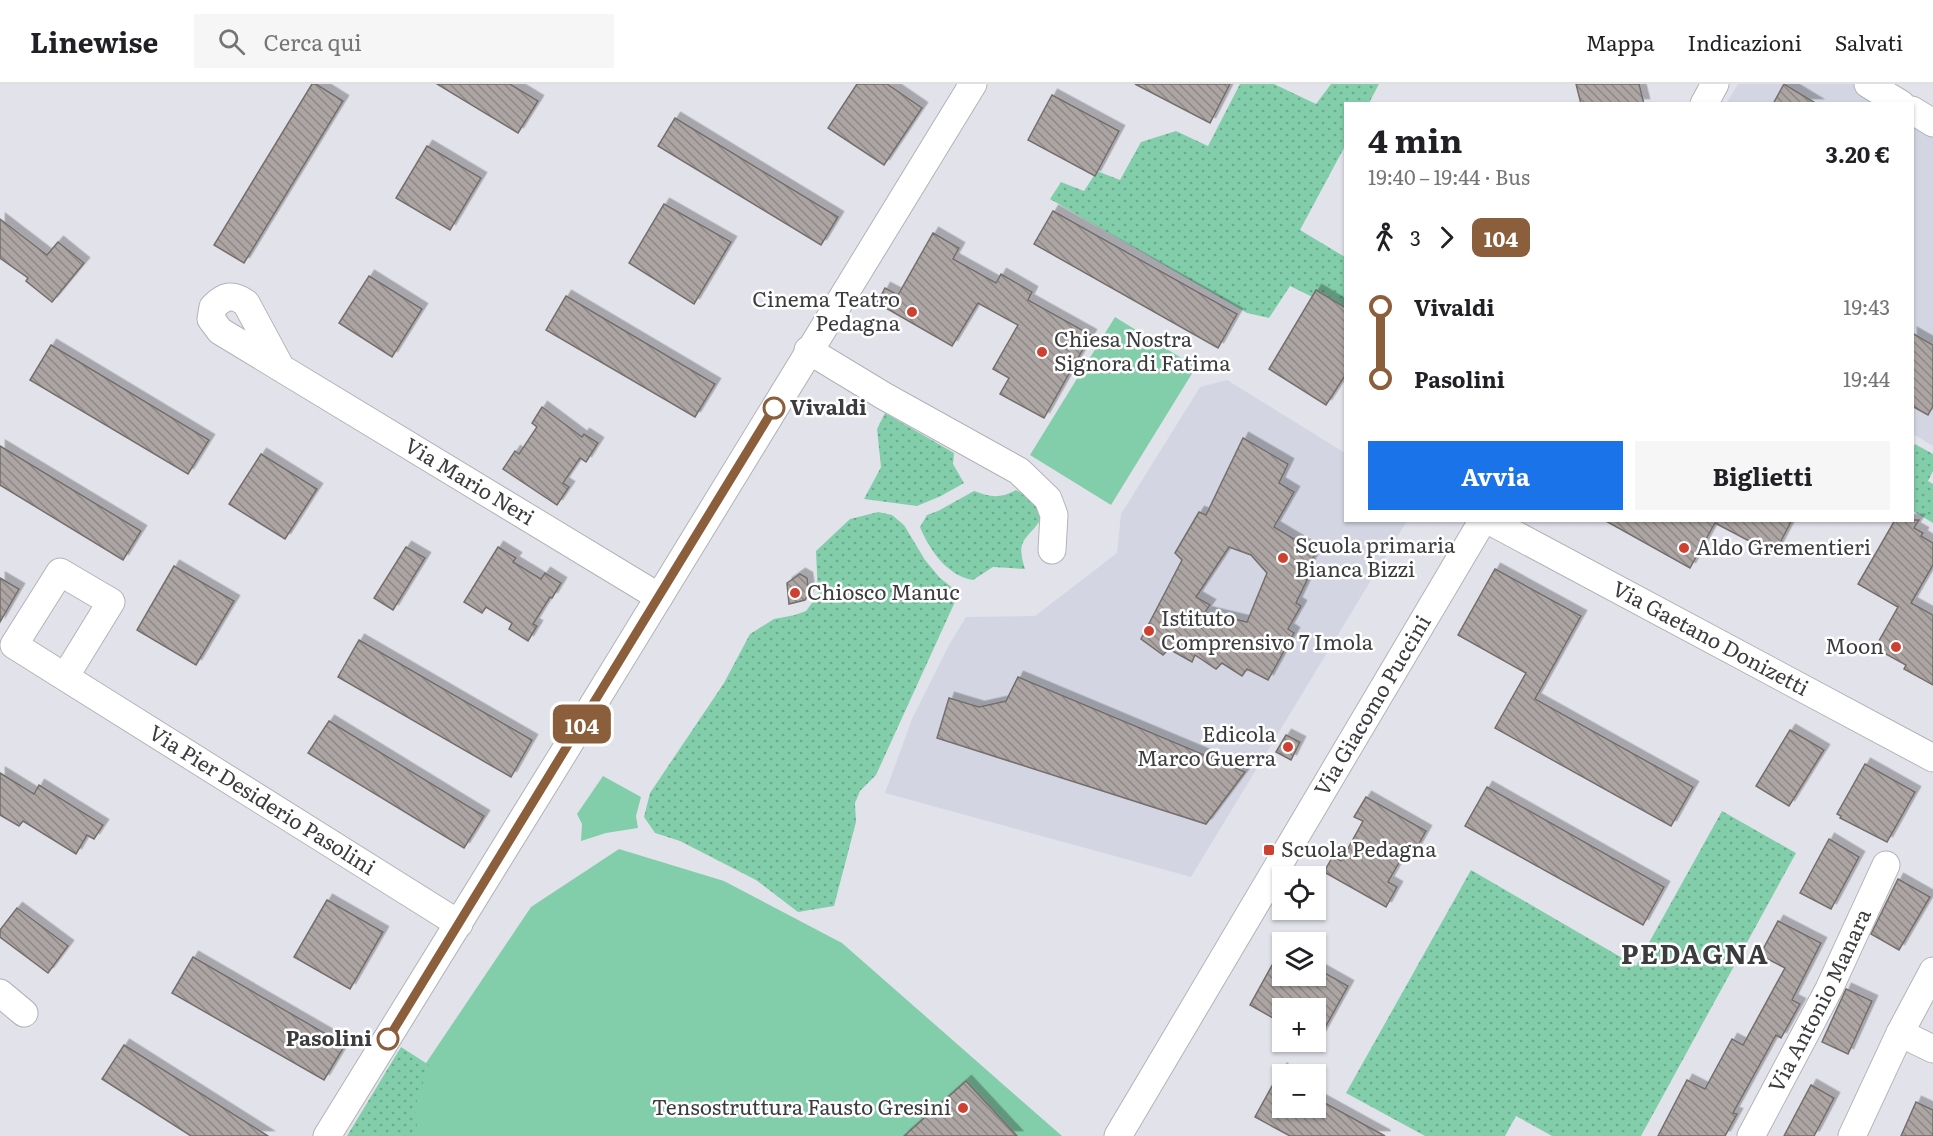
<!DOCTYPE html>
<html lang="it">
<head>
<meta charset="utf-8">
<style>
	:root { --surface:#fff; --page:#f6f6f6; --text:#202124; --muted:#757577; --line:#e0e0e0; --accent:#1a73e8 }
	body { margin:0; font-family:Literata,serif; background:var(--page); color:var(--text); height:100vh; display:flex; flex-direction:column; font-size:22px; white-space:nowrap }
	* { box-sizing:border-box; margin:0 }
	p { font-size:20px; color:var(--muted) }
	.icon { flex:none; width:33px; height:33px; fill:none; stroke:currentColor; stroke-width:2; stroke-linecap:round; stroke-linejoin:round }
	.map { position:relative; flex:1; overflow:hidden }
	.details { position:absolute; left:1344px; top:18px; width:570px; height:420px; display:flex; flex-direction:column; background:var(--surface); border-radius:0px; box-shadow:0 2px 4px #0004 }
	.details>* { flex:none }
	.badge { padding:0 12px; border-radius:9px; font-size:21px; line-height:39px }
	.controls { position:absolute; left:1272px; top:782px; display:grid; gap:12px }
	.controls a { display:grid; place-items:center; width:54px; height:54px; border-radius:0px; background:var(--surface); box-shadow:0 2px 4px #0004; font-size:30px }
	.map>.badge { position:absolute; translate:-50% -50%; box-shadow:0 0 0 3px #fff }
	.legs { display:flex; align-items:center; gap:9px; height:66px; padding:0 24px; font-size:20px }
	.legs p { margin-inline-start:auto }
	.overview { display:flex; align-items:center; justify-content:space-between; height:102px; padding:0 24px }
	h1 { font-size:33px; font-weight:700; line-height:45px }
	.button { display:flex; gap:12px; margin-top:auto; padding:12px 24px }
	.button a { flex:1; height:69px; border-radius:0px; background:var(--accent); color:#fff; font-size:24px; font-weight:700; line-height:69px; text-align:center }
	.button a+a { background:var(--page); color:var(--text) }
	ul { padding:0 24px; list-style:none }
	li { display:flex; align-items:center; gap:21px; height:72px; font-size:22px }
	li i { display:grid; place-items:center; width:9px; height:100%; margin:0 8px; background:currentColor }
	li i::after { content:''; width:15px; height:15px; margin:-8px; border:4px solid; border-radius:50%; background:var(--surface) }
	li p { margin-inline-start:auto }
	li:first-child i { background:linear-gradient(#0000 50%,currentColor 0) }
	li:last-child i { background:linear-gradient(currentColor 50%,#0000 0) }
	header { display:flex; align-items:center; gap:36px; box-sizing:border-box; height:84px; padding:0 30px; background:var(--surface); border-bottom:2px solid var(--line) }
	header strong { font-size:28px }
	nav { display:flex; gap:33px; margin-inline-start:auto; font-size:21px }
	.search { width:420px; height:54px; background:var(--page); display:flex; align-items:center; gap:15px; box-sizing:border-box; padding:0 21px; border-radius:0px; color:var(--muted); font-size:22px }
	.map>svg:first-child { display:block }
	.built { fill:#d3d6e2 }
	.grass { fill:#83ceaa }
	.park { fill:url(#park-dots) }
	.building { fill:url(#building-back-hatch); stroke:#746e6c; stroke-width:1.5; fill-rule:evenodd; filter:url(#shadow) }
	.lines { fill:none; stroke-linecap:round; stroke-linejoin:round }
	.minor-casing { stroke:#b2b3b9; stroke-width:29 }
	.minor { stroke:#fff; stroke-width:27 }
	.line-1-casing { stroke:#fff; stroke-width:14 }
	.line-1 { stroke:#8b5e3c; stroke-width:9 }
	.poi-dot { fill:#ce4131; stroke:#fff; stroke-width:2 }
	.stop-1-dot { fill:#fff; stroke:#8b5e3c; stroke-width:3 }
	.labels { text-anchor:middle; stroke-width:5; stroke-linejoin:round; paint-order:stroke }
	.poi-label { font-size:21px; fill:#3c3c3f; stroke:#fff; text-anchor:start }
	.stop-label { font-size:21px; font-weight:bold; fill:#3c3c3f; stroke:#fff; text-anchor:start }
	.street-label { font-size:21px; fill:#3c3c3f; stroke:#fff }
	.district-label { font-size:27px; font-weight:bold; letter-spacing:1.5px; fill:#3c3c3f; stroke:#fff }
</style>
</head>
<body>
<header>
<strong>Linewise</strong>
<div class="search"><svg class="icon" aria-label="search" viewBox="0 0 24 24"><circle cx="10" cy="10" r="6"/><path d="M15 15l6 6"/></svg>Cerca qui</div>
<nav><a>Mappa</a><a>Indicazioni</a><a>Salvati</a></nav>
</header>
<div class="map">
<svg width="1933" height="1052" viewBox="0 0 1933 1052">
	<defs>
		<pattern id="park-dots" width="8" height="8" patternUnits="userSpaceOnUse" patternTransform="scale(1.5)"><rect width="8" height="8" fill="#83ceaa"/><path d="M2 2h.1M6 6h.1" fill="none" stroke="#6ca88c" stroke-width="1.8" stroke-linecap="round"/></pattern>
		<pattern id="building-back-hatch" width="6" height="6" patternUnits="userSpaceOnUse" patternTransform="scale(1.5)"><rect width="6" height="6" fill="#aca5a3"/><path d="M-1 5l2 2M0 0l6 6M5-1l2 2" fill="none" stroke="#8d8886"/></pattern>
		<filter id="shadow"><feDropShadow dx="5.5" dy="-5.5" stdDeviation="0" flood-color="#0004"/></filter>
	</defs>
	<rect width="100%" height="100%" fill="#e2e3ea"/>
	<g class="built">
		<path d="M1738 0H1863L1896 20H1726Z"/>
		<path d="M1913 29 1933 42V362L1913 350Z"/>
		<path d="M1227 296 1345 369 1346 436 1407 437 1191 793 885 709 912 635 949 561 966 533 1035 532 1117 469 1121 430 1200 303Z"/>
	</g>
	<g class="grass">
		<path d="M1115 233 1196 283 1111 421 1030 371Z"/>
		<path d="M603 692 641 713 636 732 638 744 606 749 581 757 582 740 577 730Z"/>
		<path d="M619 765 724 797 842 859 1062 1052H377L531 823Z"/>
	</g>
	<g class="park">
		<path d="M1240 0H1274L1316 20 1331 0H1379L1369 19 1346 20 1345 62 1300 146 1345 173V229L1290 202 1269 234 1247 229 1050 115 1061 98 1084 107 1097 87 1120 96 1141 58 1176 47 1208 62Z"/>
		<path d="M885 329 954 369 953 380 964 399 941 412 917 422 864 415 881 383 877 345Z"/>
		<path d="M1915 360 1933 370V387L1928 397 1933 400V439L1913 427 1912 365Z"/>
		<path d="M1016 406C1030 414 1038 419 1041 435 1027 457 1015 454 1025 485L993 483 973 496C947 492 929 465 920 443L927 431 938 427 974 407C990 413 1000 415 1016 406Z"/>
		<path d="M878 428 892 431 904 441 925 476 940 494 959 509 876 691 860 707 855 719 856 738 834 822 798 828 756 796 680 757 655 749 644 733 650 709 724 599 750 550 774 535 795 531 806 527 818 511 816 467 850 435Z"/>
		<path d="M1722 727 1796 769 1641 1052H1552L1516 1032 1505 1052H1425L1346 1009 1471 786 1636 882Z"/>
		<path d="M401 963 429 981 415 1023 418 1052H347Z"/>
	</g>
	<g class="building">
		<path d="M312 0H316L343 17 244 179 214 161Z"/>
		<path d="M437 0H510L538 17 518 49Z"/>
		<path d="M857 0H887L922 24 884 81 828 44Z"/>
		<path d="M1135 0H1230L1210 39Z"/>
		<path d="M1576 0H1639L1644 20H1581Z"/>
		<path d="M1784 0 1817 20H1773Z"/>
		<path d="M1052 11 1119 47 1095 92 1028 56Z"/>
		<path d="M675 34 838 133 821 161 658 62Z"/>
		<path d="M427 62 481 94 450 146 396 114Z"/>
		<path d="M664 120 731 158 694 220 629 179Z"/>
		<path d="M1053 127 1237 230 1218 264 1034 160Z"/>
		<path d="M0 135 47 171 58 158 84 179 52 218 26 197 28 194 0 174Z"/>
		<path d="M933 149 959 164 953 175 996 199 1001 190 1032 208 1028 216 1091 251 1044 334 1000 310 1009 294 993 285 1018 241 978 219 952 262 877 219 885 204 898 211Z"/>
		<path d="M369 192 422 225 392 273 339 239Z"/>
		<path d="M1316 206 1346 224V290L1326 321 1269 285Z"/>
		<path d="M566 212 715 300 695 333 546 246Z"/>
		<path d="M1912 249 1933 261V322L1928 331 1912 322Z"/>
		<path d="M51 261 209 356 188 390 30 296Z"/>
		<path d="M542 323 582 353 584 350 598 359 586 378 580 374 563 399 569 403 557 421 503 385 515 367 519 370 537 343 532 339Z"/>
		<path d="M1243 354 1288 380 1279 399 1294 408 1274 443 1316 468 1303 493 1308 494 1296 519 1301 522 1288 545 1294 549 1268 596 1247 585 1242 592 1222 579 1216 585 1195 571 1192 578 1169 565 1163 571 1141 555 1182 476 1175 469 1199 428 1206 431ZM1229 463 1251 471 1267 489 1247 538 1205 528 1210 521 1196 513Z"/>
		<path d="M0 362 141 447 123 476 0 401Z"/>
		<path d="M261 370 317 405 285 455 229 420Z"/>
		<path d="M1604 436H1792L1774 470 1715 439 1690 484Z"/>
		<path d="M1895 436H1919L1914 444 1923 449 1921 452 1933 459V481L1911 519 1933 531V601L1904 585 1906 581 1875 564 1898 523 1858 500Z"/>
		<path d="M406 463 425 474 393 526 374 514Z"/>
		<path d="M498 463 516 474 513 478 541 495 545 489 561 499 552 514 550 513 533 540 537 542 528 557 509 545 512 539 486 523 482 529 464 518Z"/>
		<path d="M174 482 234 517 196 581 137 546Z"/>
		<path d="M1495 485 1581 532 1535 615 1693 703 1671 742 1495 644 1526 589 1458 551Z"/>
		<path d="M800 490 807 494 809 509 805 516 789 520 787 499Z"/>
		<path d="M0 494 19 505 0 538Z"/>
		<path d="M359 556 532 656 511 693 338 593Z"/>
		<path d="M1018 593 1245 688 1206 740 937 654 949 614 979 623 1006 617Z"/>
		<path d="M329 637 484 732 464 764 308 669Z"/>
		<path d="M1790 646 1824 666 1789 722 1756 702Z"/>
		<path d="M1286 651 1300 658 1291 676 1276 668Z"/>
		<path d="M1865 680 1915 708 1887 758 1840 734 1841 732 1837 730Z"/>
		<path d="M0 689 34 710 39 701 103 741 94 755 87 751 76 770 23 737 19 742 0 731Z"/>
		<path d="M1487 703 1664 803 1643 841 1465 742Z"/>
		<path d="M1366 713 1426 747 1416 765 1409 761 1388 798 1397 803 1386 823 1324 788 1333 772 1341 777 1363 737 1354 733Z"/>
		<path d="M1829 755 1859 773 1831 825 1800 809Z"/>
		<path d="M1898 795 1930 813 1899 866 1871 850Z"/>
		<path d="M327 816 383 848 350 905 294 873Z"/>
		<path d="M17 824 68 862 48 889 0 853V846Z"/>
		<path d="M1778 837 1821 859 1792 916 1800 920 1781 954 1776 951 1733 1029 1737 1030 1725 1052H1658L1687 996 1705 1005 1732 955 1743 961 1785 884 1760 871Z"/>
		<path d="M1282 863V891H1316V884L1348 902 1316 960V924H1282V939L1250 921Z"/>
		<path d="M193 873 345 961 324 996 172 909Z"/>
		<path d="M1846 905 1872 917 1848 970 1822 958Z"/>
		<path d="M124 961 268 1052H191L102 995Z"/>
		<path d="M1282 984V1023H1316V1014L1385 1052H1290L1255 1033Z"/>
		<path d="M966 997 1017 1052H904Z"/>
		<path d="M1811 1001 1834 1014 1814 1052H1784Z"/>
		<path d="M1916 1018 1933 1026V1052H1901Z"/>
	</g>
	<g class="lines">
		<defs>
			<g id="minor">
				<path d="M1868 0 1901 20"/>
				<path d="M1704 20 1715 0"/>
				<path d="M1912 26 1933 39"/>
				<path d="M808 266 884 312 1019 387 1048 415 1054 431 1052 466"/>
				<path id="s1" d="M281 284 246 219C232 209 224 212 213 223L211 235 220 247 659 513"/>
				<path id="s2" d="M1488 436 1933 674"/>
				<path id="s3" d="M65 593 111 518 60 488 14 561 65 593 459 840"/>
				<path d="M0 909 24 929"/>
				<path d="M1900 949 1933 965"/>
				<path d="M327 1052C545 703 757 350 973 0"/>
				<path id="s4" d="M1118 1052C1238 846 1362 642 1483 436"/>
				<path id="s5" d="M1751 1052 1829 905 1886 781"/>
				<path d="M1852 1052 1900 949 1933 887"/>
			</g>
		</defs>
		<use href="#minor" class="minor-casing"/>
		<use href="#minor" class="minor"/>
	</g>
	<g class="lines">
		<defs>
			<path id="line-1" d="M388 955 774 324"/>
		</defs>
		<use href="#line-1" class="line-1-casing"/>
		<use href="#line-1" class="line-1"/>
	</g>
	<g class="poi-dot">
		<circle cx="912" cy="228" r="6"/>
		<circle cx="1042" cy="268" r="6"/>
		<circle cx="1684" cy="464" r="6"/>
		<circle cx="1283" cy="474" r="6"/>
		<circle cx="795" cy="509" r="6"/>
		<circle cx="1149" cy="547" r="6"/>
		<circle cx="1896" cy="563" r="6"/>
		<circle cx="1288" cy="663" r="6"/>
		<rect x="1263" y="760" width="12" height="12" rx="3"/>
		<circle cx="963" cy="1024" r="6"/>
	</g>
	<g class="stop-1-dot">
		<circle cx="774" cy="324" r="10"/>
		<circle cx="388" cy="955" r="10"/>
	</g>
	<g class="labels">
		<g class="poi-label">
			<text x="900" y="223" text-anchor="end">Cinema Teatro<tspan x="900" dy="24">Pedagna</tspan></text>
			<text x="1054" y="263">Chiesa Nostra<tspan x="1054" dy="24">Signora di Fatima</tspan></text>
			<text x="1295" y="469">Scuola primaria<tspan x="1295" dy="24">Bianca Bizzi</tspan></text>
			<text x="1696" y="471">Aldo Grementieri</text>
			<text x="807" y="516">Chiosco Manuc</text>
			<text x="1161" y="542">Istituto<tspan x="1161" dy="24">Comprensivo 7 Imola</tspan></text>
			<text x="1884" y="570" text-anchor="end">Moon</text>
			<text x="1276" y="658" text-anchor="end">Edicola<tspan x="1276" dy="24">Marco Guerra</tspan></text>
			<text x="1281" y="773">Scuola Pedagna</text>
			<text x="951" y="1031" text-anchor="end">Tensostruttura Fausto Gresini</text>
		</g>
		<g class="stop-label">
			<text x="790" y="331">Vivaldi</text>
			<text x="372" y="962" text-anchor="end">Pasolini</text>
		</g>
		<g class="street-label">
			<text dy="7" stroke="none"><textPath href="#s1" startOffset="430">Via Mario Neri</textPath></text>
			<text dy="7" stroke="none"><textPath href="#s2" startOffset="252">Via Gaetano Donizetti</textPath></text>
			<text dy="7" stroke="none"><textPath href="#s4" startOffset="500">Via Giacomo Puccini</textPath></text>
			<text dy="7" stroke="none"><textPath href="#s3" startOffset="526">Via Pier Desiderio Pasolini</textPath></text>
			<text dy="7" stroke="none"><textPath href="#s5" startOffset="152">Via Antonio Manara</textPath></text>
		</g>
		<g class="district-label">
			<text x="1695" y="880">PEDAGNA</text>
		</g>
	</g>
</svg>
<div class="controls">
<a><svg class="icon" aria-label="locate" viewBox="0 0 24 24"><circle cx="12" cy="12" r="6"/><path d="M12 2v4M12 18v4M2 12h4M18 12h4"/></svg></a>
<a><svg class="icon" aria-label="layers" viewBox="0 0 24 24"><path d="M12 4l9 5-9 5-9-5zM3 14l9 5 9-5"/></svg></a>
<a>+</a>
<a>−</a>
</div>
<b class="badge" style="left:582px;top:640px;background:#8b5e3c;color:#fff">104</b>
<section class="details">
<div class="overview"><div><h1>4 min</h1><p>19:40 – 19:44 · Bus</p></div><b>3.20 €</b></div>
<div class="legs"><svg class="icon" aria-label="walk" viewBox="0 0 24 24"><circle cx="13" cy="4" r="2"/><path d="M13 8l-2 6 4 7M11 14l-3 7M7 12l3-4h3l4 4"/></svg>3<svg class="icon" aria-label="forward" viewBox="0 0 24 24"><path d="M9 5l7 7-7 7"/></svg><b class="badge" style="background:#8b5e3c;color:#fff">104</b></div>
<ul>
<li><i style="color:#8b5e3c"></i><b>Vivaldi</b><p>19:43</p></li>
<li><i style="color:#8b5e3c"></i><b>Pasolini</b><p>19:44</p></li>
</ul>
<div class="button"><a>Avvia</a><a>Biglietti</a></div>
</section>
</div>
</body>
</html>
